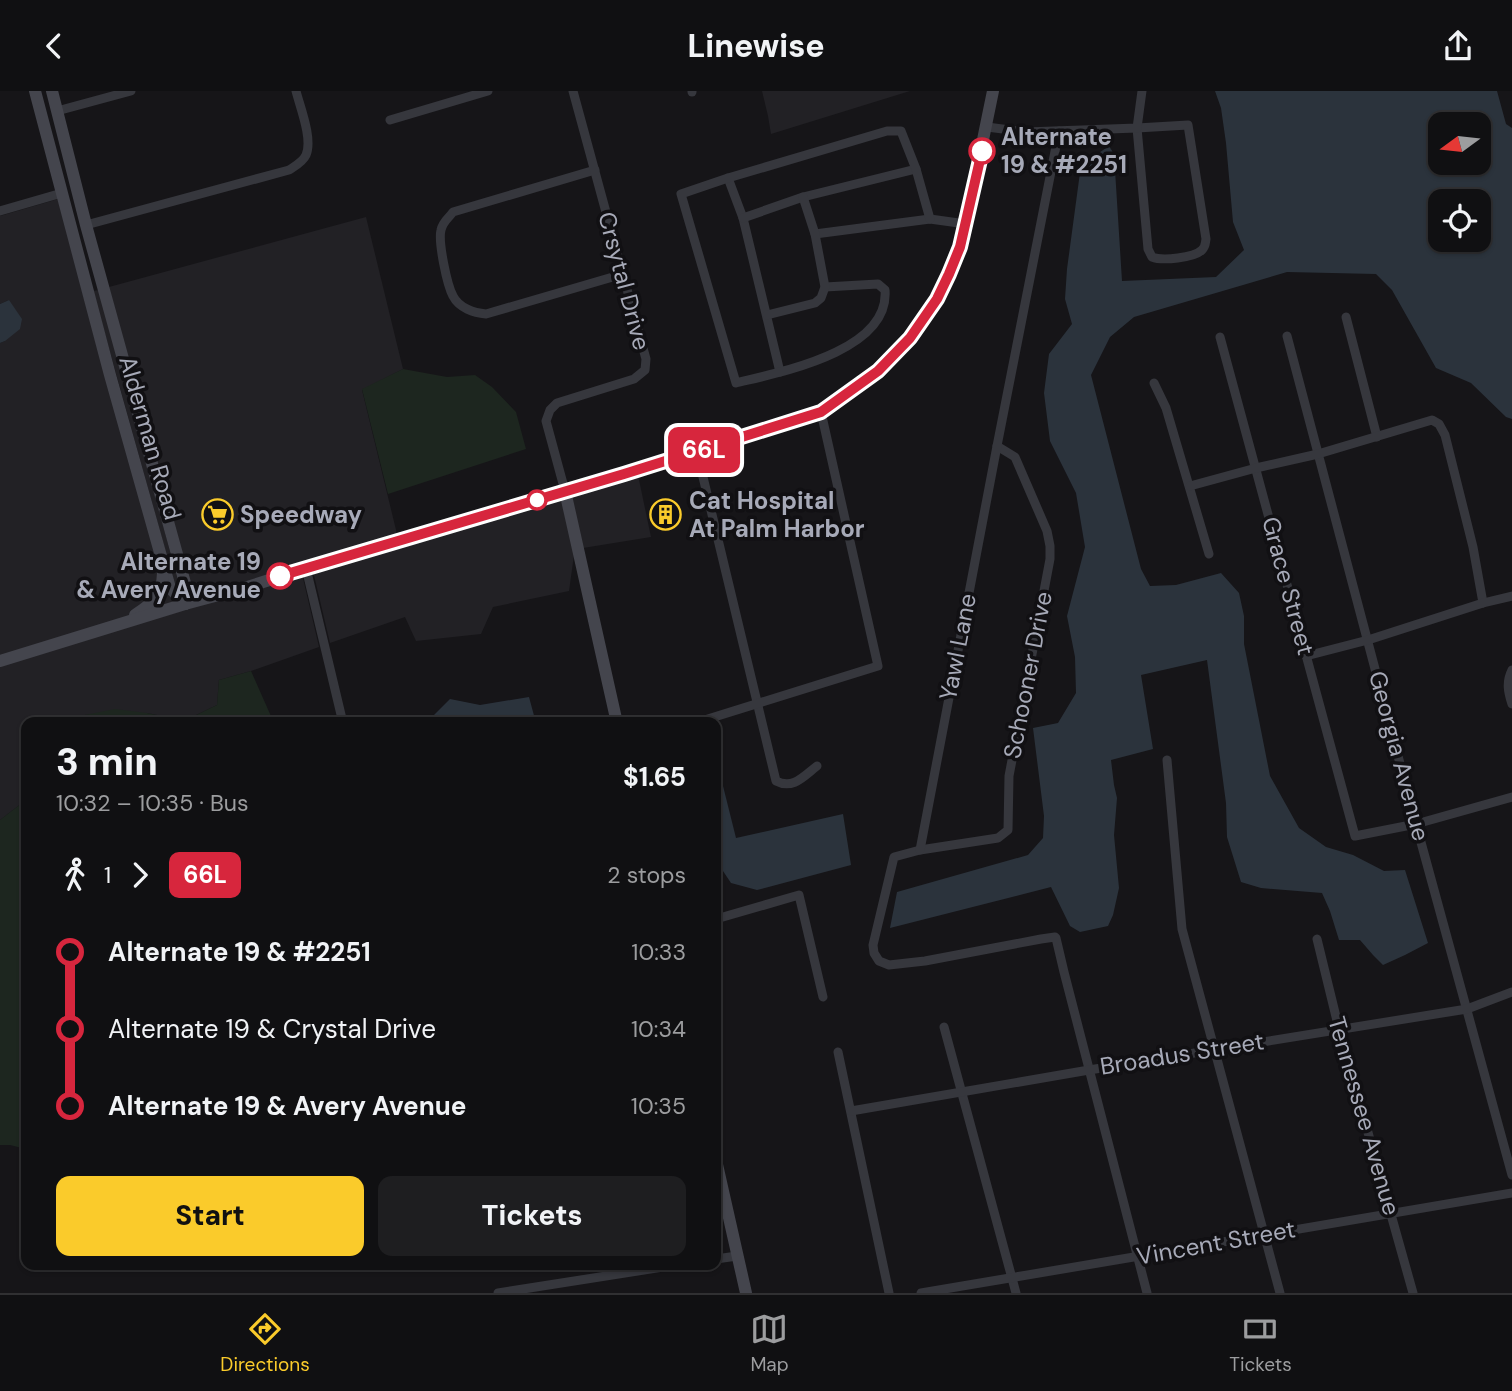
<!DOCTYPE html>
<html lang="en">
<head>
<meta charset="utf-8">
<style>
	:root { --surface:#101012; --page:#1e1e20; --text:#f1f3f6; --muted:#9c9d9f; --line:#303032; --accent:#facb2b }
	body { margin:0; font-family:"DM Sans",sans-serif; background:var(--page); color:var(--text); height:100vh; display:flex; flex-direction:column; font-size:26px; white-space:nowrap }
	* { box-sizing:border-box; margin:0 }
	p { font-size:23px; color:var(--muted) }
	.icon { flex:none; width:38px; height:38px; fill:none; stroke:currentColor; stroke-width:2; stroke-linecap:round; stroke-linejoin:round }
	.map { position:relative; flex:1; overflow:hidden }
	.side { position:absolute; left:21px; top:626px; width:700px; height:553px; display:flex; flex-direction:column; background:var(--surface); border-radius:14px; box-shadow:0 2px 5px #0004,0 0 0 2px var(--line) }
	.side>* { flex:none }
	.badge { padding:0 14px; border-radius:10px; font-size:24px; line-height:46px }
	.needle { width:46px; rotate:255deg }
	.fabs { position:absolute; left:1428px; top:21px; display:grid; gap:14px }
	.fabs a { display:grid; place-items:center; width:63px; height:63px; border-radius:14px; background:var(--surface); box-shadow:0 2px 5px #0004,0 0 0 2px var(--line); font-size:35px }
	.map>.badge { position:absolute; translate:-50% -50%; box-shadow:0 0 0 4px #fff }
	.legs { display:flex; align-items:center; gap:10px; height:77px; padding:0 35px; font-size:23px }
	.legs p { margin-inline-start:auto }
	.headline { display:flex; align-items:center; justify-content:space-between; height:119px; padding:0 35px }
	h1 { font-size:38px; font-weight:800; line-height:52px }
	.action { display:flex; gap:14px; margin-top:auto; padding:14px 35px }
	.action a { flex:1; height:80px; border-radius:14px; background:var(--accent); color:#111; font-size:28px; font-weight:800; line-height:80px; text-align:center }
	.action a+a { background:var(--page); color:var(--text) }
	ul { padding:0 35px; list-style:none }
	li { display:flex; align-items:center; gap:24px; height:77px; font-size:26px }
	li i { display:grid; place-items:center; width:10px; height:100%; margin:0 9px; background:currentColor }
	li i::after { content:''; width:18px; height:18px; margin:-9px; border:5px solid; border-radius:50%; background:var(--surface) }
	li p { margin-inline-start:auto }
	li:first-child i { background:linear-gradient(#0000 50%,currentColor 0) }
	li:last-child i { background:linear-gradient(currentColor 50%,#0000 0) }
	header { display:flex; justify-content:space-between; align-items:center; height:91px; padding:0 35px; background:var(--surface); font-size:32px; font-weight:800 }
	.dock { display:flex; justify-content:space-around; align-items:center; height:98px; border-top:2px solid var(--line); background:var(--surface); font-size:19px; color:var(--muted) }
	.dock a { display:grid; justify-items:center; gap:4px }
	.dock .selected { color:var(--accent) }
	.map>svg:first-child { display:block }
	.built { fill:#222125 }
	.green { fill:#1d261f }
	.water { fill:#2b333c; fill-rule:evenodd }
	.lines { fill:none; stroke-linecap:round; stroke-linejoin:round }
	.street { stroke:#36373d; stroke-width:9 }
	.secondary { stroke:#44454d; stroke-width:12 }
	.line-1-casing { stroke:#fff; stroke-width:16 }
	.line-1 { stroke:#d7263d; stroke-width:10 }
	.stop-1-dot { fill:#fff; stroke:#d7263d; stroke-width:3.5 }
	.labels { text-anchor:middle; stroke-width:7; stroke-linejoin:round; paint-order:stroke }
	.stop-label { font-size:24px; font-weight:bold; fill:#a7aab8; stroke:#111013; text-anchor:start }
	.street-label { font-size:24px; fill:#a7aab8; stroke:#111013 }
	.poi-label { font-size:24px; font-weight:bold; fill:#a7aab8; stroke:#111013; text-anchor:start }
</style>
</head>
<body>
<header><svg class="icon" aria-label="back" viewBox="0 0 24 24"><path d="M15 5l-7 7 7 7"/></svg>Linewise<svg class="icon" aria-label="share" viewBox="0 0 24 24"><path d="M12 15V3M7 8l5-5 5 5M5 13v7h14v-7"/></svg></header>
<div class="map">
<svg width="1512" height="1202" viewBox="0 0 1512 1202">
	<rect width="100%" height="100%" fill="#161518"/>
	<g class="built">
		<path d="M762 0H910L771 43 768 25Z"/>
		<path d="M58 108 105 286 176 511 0 565V252L5 250 9 209 0 213V125Z"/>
		<path d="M366 126 403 278 362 299 397 443 554 396 558 395 559 397 240 494 190 506 109 196Z"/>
		<path d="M99 199 179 493V499L175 494 93 200Z"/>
		<path d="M638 384 651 446 583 457 571 403Z"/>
		<path d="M561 406 574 464 569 500 493 516 481 543 416 550 405 526 330 552 313 480Z"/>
		<path d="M302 483 319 556 251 580 219 589 217 614 184 630 147 622 85 624 82 632H26V709L0 729V575Z"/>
	</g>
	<g class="green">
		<path d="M403 278 447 286 475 284 492 296 516 321 526 358 388 403 362 298Z"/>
		<path d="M251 580 274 632H82L85 624 115 618 147 622 184 630 217 614 219 589Z"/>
		<path d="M26 709V1058L10 1054H0V729Z"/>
	</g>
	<g class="water">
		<path d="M1215 0H1497L1506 33 1512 37V328L1506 326 1471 292 1436 277 1392 199 1376 183 1287 181 1134 226 1110 246 1091 284 1141 478 1150 495 1176 494 1221 482 1239 502 1244 525V553L1270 685 1299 737 1326 756 1353 764 1384 780 1405 779 1428 852 1405 864 1383 874 1373 864 1360 849H1339L1330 820 1322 802 1261 797 1241 791 1227 746 1226 712 1207 569 1141 584 1153 658 1111 669 1114 694 1117 707 1114 744 1119 797 1113 824 1108 835 1080 841 1070 835 1051 796 890 837 897 801 1028 764 1043 747 1044 725 1033 637 1058 632 1076 602 1075 566 1067 525 1085 456 1076 402 1050 350 1044 302 1049 263 1072 233 1065 208 1067 178 1081 74 1109 55 1114 63 1122 190 1216 186 1244 159 1233 131 1226 52 1221 17ZM1479 33V72H1440V33ZM1479 110V149H1440V110Z"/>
		<path d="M9 209 22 228 20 238 5 250 0 252V213Z"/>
		<path d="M529 606 536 632H426L450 608 480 614Z"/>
		<path d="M716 667 736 747 843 723 851 774 757 799 731 792 721 777 716 738Z"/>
	</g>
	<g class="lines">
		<g class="street">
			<path d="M692 0V1"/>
			<path d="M57 20 131 0"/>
			<path d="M390 29 488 0"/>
			<path d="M1188 34 1206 148C1205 153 1206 155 1202 159 1194 167 1162 170 1152 166L1148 158 1137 37Z"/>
			<path d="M987 36 1026 41 1137 37 1142 0"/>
			<path d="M595 79 453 121C448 128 443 130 441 139 438 151 447 194 453 205 459 217 474 222 486 223L623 183"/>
			<path d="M728 87 743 127 780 281"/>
			<path d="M0 120 62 102"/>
			<path d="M743 127 803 106 916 78"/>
			<path d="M86 134 289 79C295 75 303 71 306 64 313 48 300 16 296 0"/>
			<path d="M815 143 930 128 966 133"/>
			<path d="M825 196 878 193 885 199C890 260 781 281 736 292L681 103 728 87 887 40H901L916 78 930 128"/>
			<path d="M767 224 815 212 821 207 825 196 815 143 803 106"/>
			<path d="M1346 226 1377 346"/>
			<path d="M1287 245 1416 733 1512 1084"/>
			<path d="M1220 246 1355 745 1416 733 1512 706"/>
			<path d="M1154 292 1166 317 1209 463"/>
			<path d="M997 355 1015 366 1047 440 1050 455V468L1009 685 1008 739 998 747 920 759 894 766 873 854 874 862 879 870 889 874 925 870 1041 848 1055 846 1056 847 1064 881 1147 1202"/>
			<path d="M697 361 776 690C793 699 804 685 817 675"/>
			<path d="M1190 395 1256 377 1318 363 1432 329 1439 333 1445 344 1473 456 1483 512"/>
			<path d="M565 400 546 330 550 319 557 312 634 288 645 279 646 268 573 0"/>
			<path d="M306 477 343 632"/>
			<path d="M1306 565 1368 549 1483 512 1512 505"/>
			<path d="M1512 579C1506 591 1508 601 1512 613"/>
			<path d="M695 632 878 575 821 321"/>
			<path d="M1167 669 1182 838 1280 1202"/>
			<path d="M920 759 997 355 1059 40"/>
			<path d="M716 828 799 804 823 906"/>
			<path d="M1317 848 1339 938 1413 1202"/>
			<path d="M944 936 1016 1202"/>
			<path d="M838 961 889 1202"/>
			<path d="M851 1020 1089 979 1467 918 1512 901"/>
			<path d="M716 1168 737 1165"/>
			<path d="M498 1202 676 1174"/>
			<path d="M921 1202 1512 1102"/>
		</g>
		<g class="secondary">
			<path d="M35 0 110 284 170 497 185 513"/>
			<path d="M52 0 86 134 185 492V513"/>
			<path d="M565 400 617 632"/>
			<path d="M135 524C154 511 162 506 163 482"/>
			<path d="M0 570 185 513 241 498 360 460 624 383 821 321 878 280 910 247 937 208 949 183 963 146 993 0"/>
			<path d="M716 1069 746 1202"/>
		</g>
	</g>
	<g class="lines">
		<defs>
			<path id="line-1" d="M280 485 624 383 821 321 878 280 910 247 937 208 949 183 960 156 982 60"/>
		</defs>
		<use href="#line-1" class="line-1-casing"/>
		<use href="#line-1" class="line-1"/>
	</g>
	<defs>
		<symbol id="supermarket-ring" viewBox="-11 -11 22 22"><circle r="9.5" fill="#111013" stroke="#facb2b" stroke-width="1.5"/><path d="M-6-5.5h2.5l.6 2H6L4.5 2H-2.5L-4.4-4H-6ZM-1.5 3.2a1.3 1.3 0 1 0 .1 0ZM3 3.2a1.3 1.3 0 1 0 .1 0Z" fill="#facb2b"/></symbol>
		<symbol id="building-ring" viewBox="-11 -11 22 22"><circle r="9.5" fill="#111013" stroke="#facb2b" stroke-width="1.5"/><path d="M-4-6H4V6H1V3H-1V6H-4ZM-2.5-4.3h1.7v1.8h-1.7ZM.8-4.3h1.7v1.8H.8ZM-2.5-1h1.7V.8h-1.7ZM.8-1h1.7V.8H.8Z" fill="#facb2b"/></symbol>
	</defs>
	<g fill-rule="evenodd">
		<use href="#supermarket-ring" x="200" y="406" width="35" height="35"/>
		<use href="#building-ring" x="648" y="406" width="35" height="35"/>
	</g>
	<g class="stop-1-dot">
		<circle cx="982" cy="60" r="12"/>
		<circle cx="537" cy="409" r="9"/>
		<circle cx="280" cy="485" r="12"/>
	</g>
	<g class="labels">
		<g class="stop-label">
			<text x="1001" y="54">Alternate<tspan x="1001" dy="28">19 &amp; #2251</tspan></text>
			<text x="261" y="479" text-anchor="end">Alternate 19<tspan x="261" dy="28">&amp; Avery Avenue</tspan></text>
		</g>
		<g class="street-label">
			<text transform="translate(624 190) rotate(75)" y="8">Crsytal Drive</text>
			<text transform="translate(150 347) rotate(74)" y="8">Alderman Road</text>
			<text transform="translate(1288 495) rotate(75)" y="8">Grace Street</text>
			<text transform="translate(958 556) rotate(-79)" y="8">Yawl Lane</text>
			<text transform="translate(1028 584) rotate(-79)" y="8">Schooner Drive</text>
			<text transform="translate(1399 665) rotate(75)" y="8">Georgia Avenue</text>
			<text transform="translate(1182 963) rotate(-9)" y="8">Broadus Street</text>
			<text transform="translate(1364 1025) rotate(74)" y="8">Tennessee Avenue</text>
			<text transform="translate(1216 1152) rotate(-10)" y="8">Vincent Street</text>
		</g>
		<g class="poi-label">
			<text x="689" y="418">Cat Hospital<tspan x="689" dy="28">At Palm Harbor</tspan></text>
			<text x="240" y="432">Speedway</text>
		</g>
	</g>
</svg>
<div class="fabs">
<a><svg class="needle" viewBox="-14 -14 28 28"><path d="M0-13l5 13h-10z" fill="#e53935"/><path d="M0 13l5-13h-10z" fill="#9c9d9f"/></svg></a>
<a><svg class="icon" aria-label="locate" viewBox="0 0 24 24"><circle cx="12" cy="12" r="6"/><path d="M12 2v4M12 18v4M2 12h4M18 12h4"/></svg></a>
</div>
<b class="badge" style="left:704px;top:359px;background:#d7263d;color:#fff">66L</b>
<section class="side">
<div class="headline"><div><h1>3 min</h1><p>10:32 – 10:35 · Bus</p></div><b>$1.65</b></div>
<div class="legs"><svg class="icon" aria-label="walk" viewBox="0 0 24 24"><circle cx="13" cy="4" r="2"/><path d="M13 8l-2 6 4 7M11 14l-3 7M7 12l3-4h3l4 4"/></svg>1<svg class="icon" aria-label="forward" viewBox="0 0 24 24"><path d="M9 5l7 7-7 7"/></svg><b class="badge" style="background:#d7263d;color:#fff">66L</b><p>2 stops</p></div>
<ul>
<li><i style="color:#d7263d"></i><b>Alternate 19 &amp; #2251</b><p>10:33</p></li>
<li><i style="color:#d7263d"></i><span>Alternate 19 &amp; Crystal Drive</span><p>10:34</p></li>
<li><i style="color:#d7263d"></i><b>Alternate 19 &amp; Avery Avenue</b><p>10:35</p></li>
</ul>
<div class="action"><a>Start</a><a>Tickets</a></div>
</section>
</div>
<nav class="dock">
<a class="selected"><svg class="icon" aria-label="directions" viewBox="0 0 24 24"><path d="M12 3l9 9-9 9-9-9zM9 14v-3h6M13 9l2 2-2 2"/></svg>Directions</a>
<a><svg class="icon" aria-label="map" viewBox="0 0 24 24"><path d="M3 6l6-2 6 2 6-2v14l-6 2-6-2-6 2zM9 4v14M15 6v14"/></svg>Map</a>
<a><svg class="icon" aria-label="tickets" viewBox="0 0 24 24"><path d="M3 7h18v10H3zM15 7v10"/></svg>Tickets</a>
</nav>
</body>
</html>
